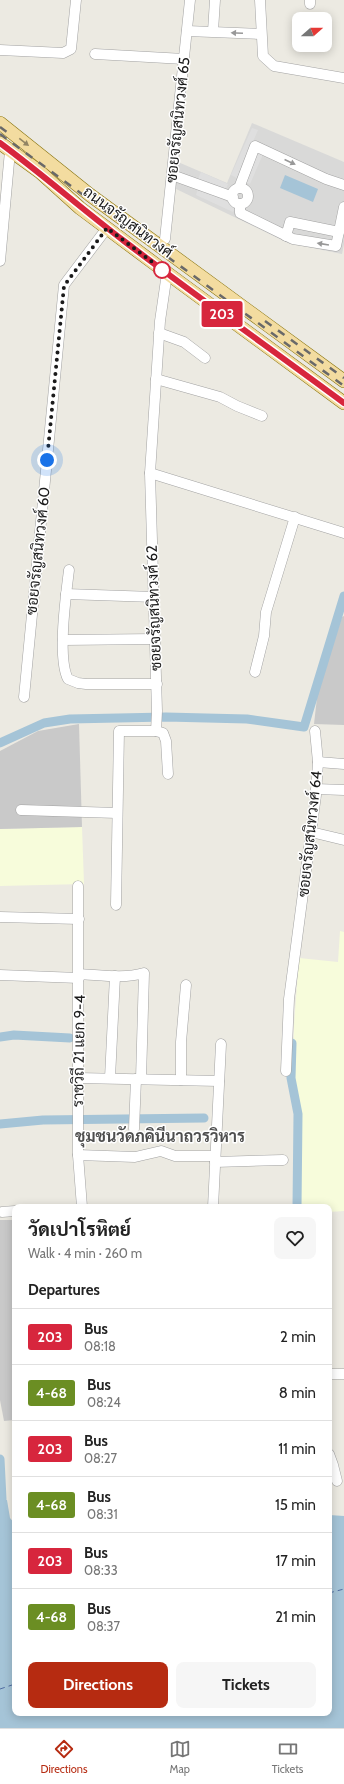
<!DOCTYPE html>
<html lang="en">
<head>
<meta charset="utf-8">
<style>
	:root { --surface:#fff; --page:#f6f6f6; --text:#222; --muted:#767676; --line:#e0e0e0; --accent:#b62b11 }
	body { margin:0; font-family:Cabin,Sarabun,sans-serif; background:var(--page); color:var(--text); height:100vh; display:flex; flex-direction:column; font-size:15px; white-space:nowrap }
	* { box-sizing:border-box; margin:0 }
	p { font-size:13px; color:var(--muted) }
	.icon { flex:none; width:22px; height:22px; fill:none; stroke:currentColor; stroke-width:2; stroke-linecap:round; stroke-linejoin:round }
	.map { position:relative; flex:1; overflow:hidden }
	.details { position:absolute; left:12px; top:1204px; width:320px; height:512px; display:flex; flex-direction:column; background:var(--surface); border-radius:8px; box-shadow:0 2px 10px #0003 }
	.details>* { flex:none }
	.badge { padding:0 8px; border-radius:3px; font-size:14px; line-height:26px }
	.needle { width:26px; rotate:69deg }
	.buttons { position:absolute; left:292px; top:12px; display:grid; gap:8px }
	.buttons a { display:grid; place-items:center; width:40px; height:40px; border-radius:8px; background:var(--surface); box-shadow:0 2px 10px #0003; font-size:20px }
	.you { position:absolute; width:20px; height:20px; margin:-10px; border:3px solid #fff; border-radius:50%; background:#1a73e8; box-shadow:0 0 0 6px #1a73e833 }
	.map>.badge { position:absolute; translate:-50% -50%; box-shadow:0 0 0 2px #fff }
	h2 { padding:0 16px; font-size:15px; line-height:36px }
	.round { display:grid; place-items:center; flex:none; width:42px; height:42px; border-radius:8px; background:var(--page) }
	.overview { display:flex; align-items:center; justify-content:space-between; height:68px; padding:0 16px }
	h1 { font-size:19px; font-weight:700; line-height:30px }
	.action { display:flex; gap:8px; margin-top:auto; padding:8px 16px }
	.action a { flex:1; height:46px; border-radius:8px; background:var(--accent); color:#fff; font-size:16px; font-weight:700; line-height:46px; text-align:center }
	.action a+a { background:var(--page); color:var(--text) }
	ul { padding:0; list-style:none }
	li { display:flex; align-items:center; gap:12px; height:56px; padding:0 16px; border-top:1px solid var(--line) }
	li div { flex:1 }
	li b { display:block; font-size:15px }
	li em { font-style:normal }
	li .badge { min-width:44px; font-weight:700; text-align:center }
	.menu { display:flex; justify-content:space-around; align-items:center; height:56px; border-top:1px solid var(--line); background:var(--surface); font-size:11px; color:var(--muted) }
	.menu a { display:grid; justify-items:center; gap:2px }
	.menu .current { color:var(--accent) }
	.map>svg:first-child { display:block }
	.residential { fill:#d9d9d8 }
	.education { fill:#f7fcdb }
	.religious { fill:#c9c9c9 }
	.parking { fill:#dfdfdf }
	.water { fill:#a5c4d7 }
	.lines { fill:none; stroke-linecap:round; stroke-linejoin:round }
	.canal { stroke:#a5c4d7; stroke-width:9 }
	.ferry { stroke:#516da2; stroke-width:1; stroke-dasharray:5 4; stroke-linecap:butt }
	.minor-casing { stroke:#a2a2a2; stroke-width:11 }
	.major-casing { stroke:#87720c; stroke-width:14 }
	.minor { stroke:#fff; stroke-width:10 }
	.major { stroke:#f3dca0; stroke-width:13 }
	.rail { stroke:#696969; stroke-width:2.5; stroke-dasharray:8 8; stroke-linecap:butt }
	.oneway { fill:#989898 }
	.oneway2 { fill:#928564 }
	.line-casing { stroke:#fff; stroke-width:9 }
	.line { stroke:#d7263d; stroke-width:6 }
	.walk { stroke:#1b1b1b; stroke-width:4; stroke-dasharray:0 7.2 }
	.stop-dot { fill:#fff; stroke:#d7263d; stroke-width:2 }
	.labels { text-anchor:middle; stroke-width:3; stroke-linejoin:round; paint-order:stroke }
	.street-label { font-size:15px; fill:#1b1b1b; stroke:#fff }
	.neighbourhood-label { font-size:16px; font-weight:bold; fill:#4e4e4e; stroke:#fff }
</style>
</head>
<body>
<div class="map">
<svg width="344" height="1728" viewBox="0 0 344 1728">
	<rect width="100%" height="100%" fill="#eceae2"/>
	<path class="residential" d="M252 123 344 162V244L342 254 288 243 174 188 178 162 227 183Z"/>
	<g class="education">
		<path d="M82 827 84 884 0 886V829Z"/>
		<path d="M340 931 344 932V1211L329 1212V1207H301V1116L293 1079 294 1025 299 958 338 962Z"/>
	</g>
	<g class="religious">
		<path d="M344 616V725L314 724 318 689 342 617Z"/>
		<path d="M79 724 82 827 0 829V751L38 731Z"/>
		<path d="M0 1220H15V1420L4 1421 0 1400Z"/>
	</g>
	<g class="parking">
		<path d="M252 128 258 130 237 178 231 175Z"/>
		<path d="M256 149 264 152 250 184 243 181Z"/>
		<path d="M201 172 228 184 225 191 198 179Z"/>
		<path d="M198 188 236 206 233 212 196 195Z"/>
	</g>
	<g class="water">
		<path d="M285 175 318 189 313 202 280 188Z"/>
		<path d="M0 1500H7L10 1518 15 1524V1713H329V1515L344 1516V1728H0Z"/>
	</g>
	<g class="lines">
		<g class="canal">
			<path d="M0 743 44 723 70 719 166 717 247 719 304 727 344 596"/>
			<path d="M0 1037 14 1035 70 1038"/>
			<path d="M292 1043 291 1078 298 1114 297 1207"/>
			<path d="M0 1124 43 1120 204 1118"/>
			<path d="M0 1459 2 1499 0 1535"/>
		</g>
		<g class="ferry">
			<path d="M329 1593 344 1589"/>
			<path d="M0 1689 15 1684"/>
		</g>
		<defs>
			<g id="minor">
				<path d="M260 0 263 56 274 66 344 78"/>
				<path d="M310 0V4"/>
				<path d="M187 31 261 34"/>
				<path d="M213 31 215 0"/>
				<path d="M0 50 63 53 71 49 76 0"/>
				<path d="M95 54 184 59"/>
				<path d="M172 175 233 197"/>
				<path d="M239 188 255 146 326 179 344 185"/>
				<circle cx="240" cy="196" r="8"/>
				<path d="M240 204V213L293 239 336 246 344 207"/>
				<path d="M286 236 290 222 339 232"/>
				<path d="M165 239 190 0"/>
				<path d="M0 261 10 151"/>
				<path d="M159 333 184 342 205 358"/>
				<path d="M156 379 220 397 237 406 262 416"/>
				<path d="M150 473 344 533"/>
				<path d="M69 570C66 595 57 658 68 679L78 683 86 684H157"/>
				<path d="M66 594 154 597"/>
				<path d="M63 640 155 639"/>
				<path d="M255 672 264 636 266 612 295 517"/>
				<path d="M24 697 64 285 107 228"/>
				<path d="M156 731 157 711 150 473 160 321 167 273"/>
				<path d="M318 762 344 764"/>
				<path d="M316 789 344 790"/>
				<path d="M21 810 117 813"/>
				<path d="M311 832 344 840"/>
				<path d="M78 886V1155L82 1207"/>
				<path d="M116 905 119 731H156L163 733 166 741 168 774"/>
				<path d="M0 917 79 919"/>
				<path d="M79 974C101 975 123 979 144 973L141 1079"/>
				<path d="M0 975 79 978"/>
				<path d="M286 1071 289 999 316 795 318 762 315 731"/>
				<path d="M78 1078 219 1081"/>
				<path d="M110 1078 115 976"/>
				<path d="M181 1080V1042L186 985"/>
				<path d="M134 1129 136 1079"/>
				<path d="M78 1155 135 1157 161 1151 175 1156H215"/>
				<path d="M215 1162 283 1160"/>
				<path d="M213 1207 221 1044"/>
				<path d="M2 1212 15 1211"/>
				<path d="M329 1374H344"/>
				<path d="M329 1454 333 1465 337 1481"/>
			</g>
			<g id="major">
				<path d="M0 123 90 195 344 381"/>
				<path d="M0 143 40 172 80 208 167 273 344 403"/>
			</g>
		</defs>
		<use href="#minor" class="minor-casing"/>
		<use href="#major" class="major-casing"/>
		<use href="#minor" class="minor"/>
		<use href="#major" class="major"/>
		<g class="rail">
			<path d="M0 127 11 135"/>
			<path d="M0 134 344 386"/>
			<path d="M265 321 344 378"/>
		</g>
	</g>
	<defs><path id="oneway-solid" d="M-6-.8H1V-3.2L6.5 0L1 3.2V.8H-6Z"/></defs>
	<g class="oneway">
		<use href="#oneway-solid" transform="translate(237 33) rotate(-177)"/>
		<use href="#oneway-solid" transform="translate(290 162) rotate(25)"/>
		<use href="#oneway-solid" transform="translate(323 244) rotate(-171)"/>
	</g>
	<use class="oneway2" href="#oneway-solid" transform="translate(24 142) rotate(38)"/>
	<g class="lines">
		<defs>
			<path id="line" d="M0 143C42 174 82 209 124 241 196 296 271 349 344 403"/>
		</defs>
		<use href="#line" class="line-casing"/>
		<use href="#line" class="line"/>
		<path class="walk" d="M47 460 64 286 107 228 167 273 162 270"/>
	</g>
	<circle class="stop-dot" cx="162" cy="270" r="8"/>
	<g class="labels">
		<g class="street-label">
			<text transform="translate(178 120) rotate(-84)" y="5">ซอยจรัญสนิทวงศ์ 65</text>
			<text transform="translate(128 222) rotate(37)" y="5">ถนนจรัญสนิทวงศ์</text>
			<text transform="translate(38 551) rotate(-84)" y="5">ซอยจรัญสนิทวงศ์ 60</text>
			<text transform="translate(154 608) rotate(-92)" y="5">ซอยจรัญสนิทวงศ์ 62</text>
			<text transform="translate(310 834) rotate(-84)" y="5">ซอยจรัญสนิทวงศ์ 64</text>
			<text transform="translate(79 1051) rotate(-89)" y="5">ราชวิถี 21 แยก 9-4</text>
		</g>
		<g class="neighbourhood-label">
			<text x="160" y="1142">ชุมชนวัดภคินีนาถวรวิหาร</text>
		</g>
	</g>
</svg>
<div class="buttons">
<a><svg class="needle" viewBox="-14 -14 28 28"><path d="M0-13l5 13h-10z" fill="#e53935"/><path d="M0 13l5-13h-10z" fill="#767676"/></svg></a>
</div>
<div class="you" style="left:47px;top:460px"></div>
<b class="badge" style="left:222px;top:314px;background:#d7263d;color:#fff">203</b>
<section class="details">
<div class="overview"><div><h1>วัดเปาโรหิตย์</h1><p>Walk · 4 min · 260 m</p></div><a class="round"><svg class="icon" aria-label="heart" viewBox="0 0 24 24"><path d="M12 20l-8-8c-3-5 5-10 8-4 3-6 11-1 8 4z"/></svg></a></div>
<h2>Departures</h2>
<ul>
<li><span class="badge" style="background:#d7263d;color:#fff">203</span><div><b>Bus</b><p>08:18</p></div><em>2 min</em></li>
<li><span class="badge" style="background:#6b8e23;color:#fff">4-68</span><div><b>Bus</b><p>08:24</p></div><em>8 min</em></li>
<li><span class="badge" style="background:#d7263d;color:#fff">203</span><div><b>Bus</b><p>08:27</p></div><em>11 min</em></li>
<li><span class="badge" style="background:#6b8e23;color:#fff">4-68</span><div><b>Bus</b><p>08:31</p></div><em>15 min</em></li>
<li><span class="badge" style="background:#d7263d;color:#fff">203</span><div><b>Bus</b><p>08:33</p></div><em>17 min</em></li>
<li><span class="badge" style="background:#6b8e23;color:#fff">4-68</span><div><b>Bus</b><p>08:37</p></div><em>21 min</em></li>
</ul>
<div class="action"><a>Directions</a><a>Tickets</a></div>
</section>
</div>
<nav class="menu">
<a class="current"><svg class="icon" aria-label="directions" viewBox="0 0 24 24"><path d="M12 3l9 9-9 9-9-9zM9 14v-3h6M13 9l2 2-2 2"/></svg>Directions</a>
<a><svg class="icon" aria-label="map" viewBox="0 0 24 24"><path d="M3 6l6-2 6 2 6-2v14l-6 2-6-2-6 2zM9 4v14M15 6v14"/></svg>Map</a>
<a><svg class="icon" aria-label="tickets" viewBox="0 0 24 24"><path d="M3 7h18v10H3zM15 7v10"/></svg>Tickets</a>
</nav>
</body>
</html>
